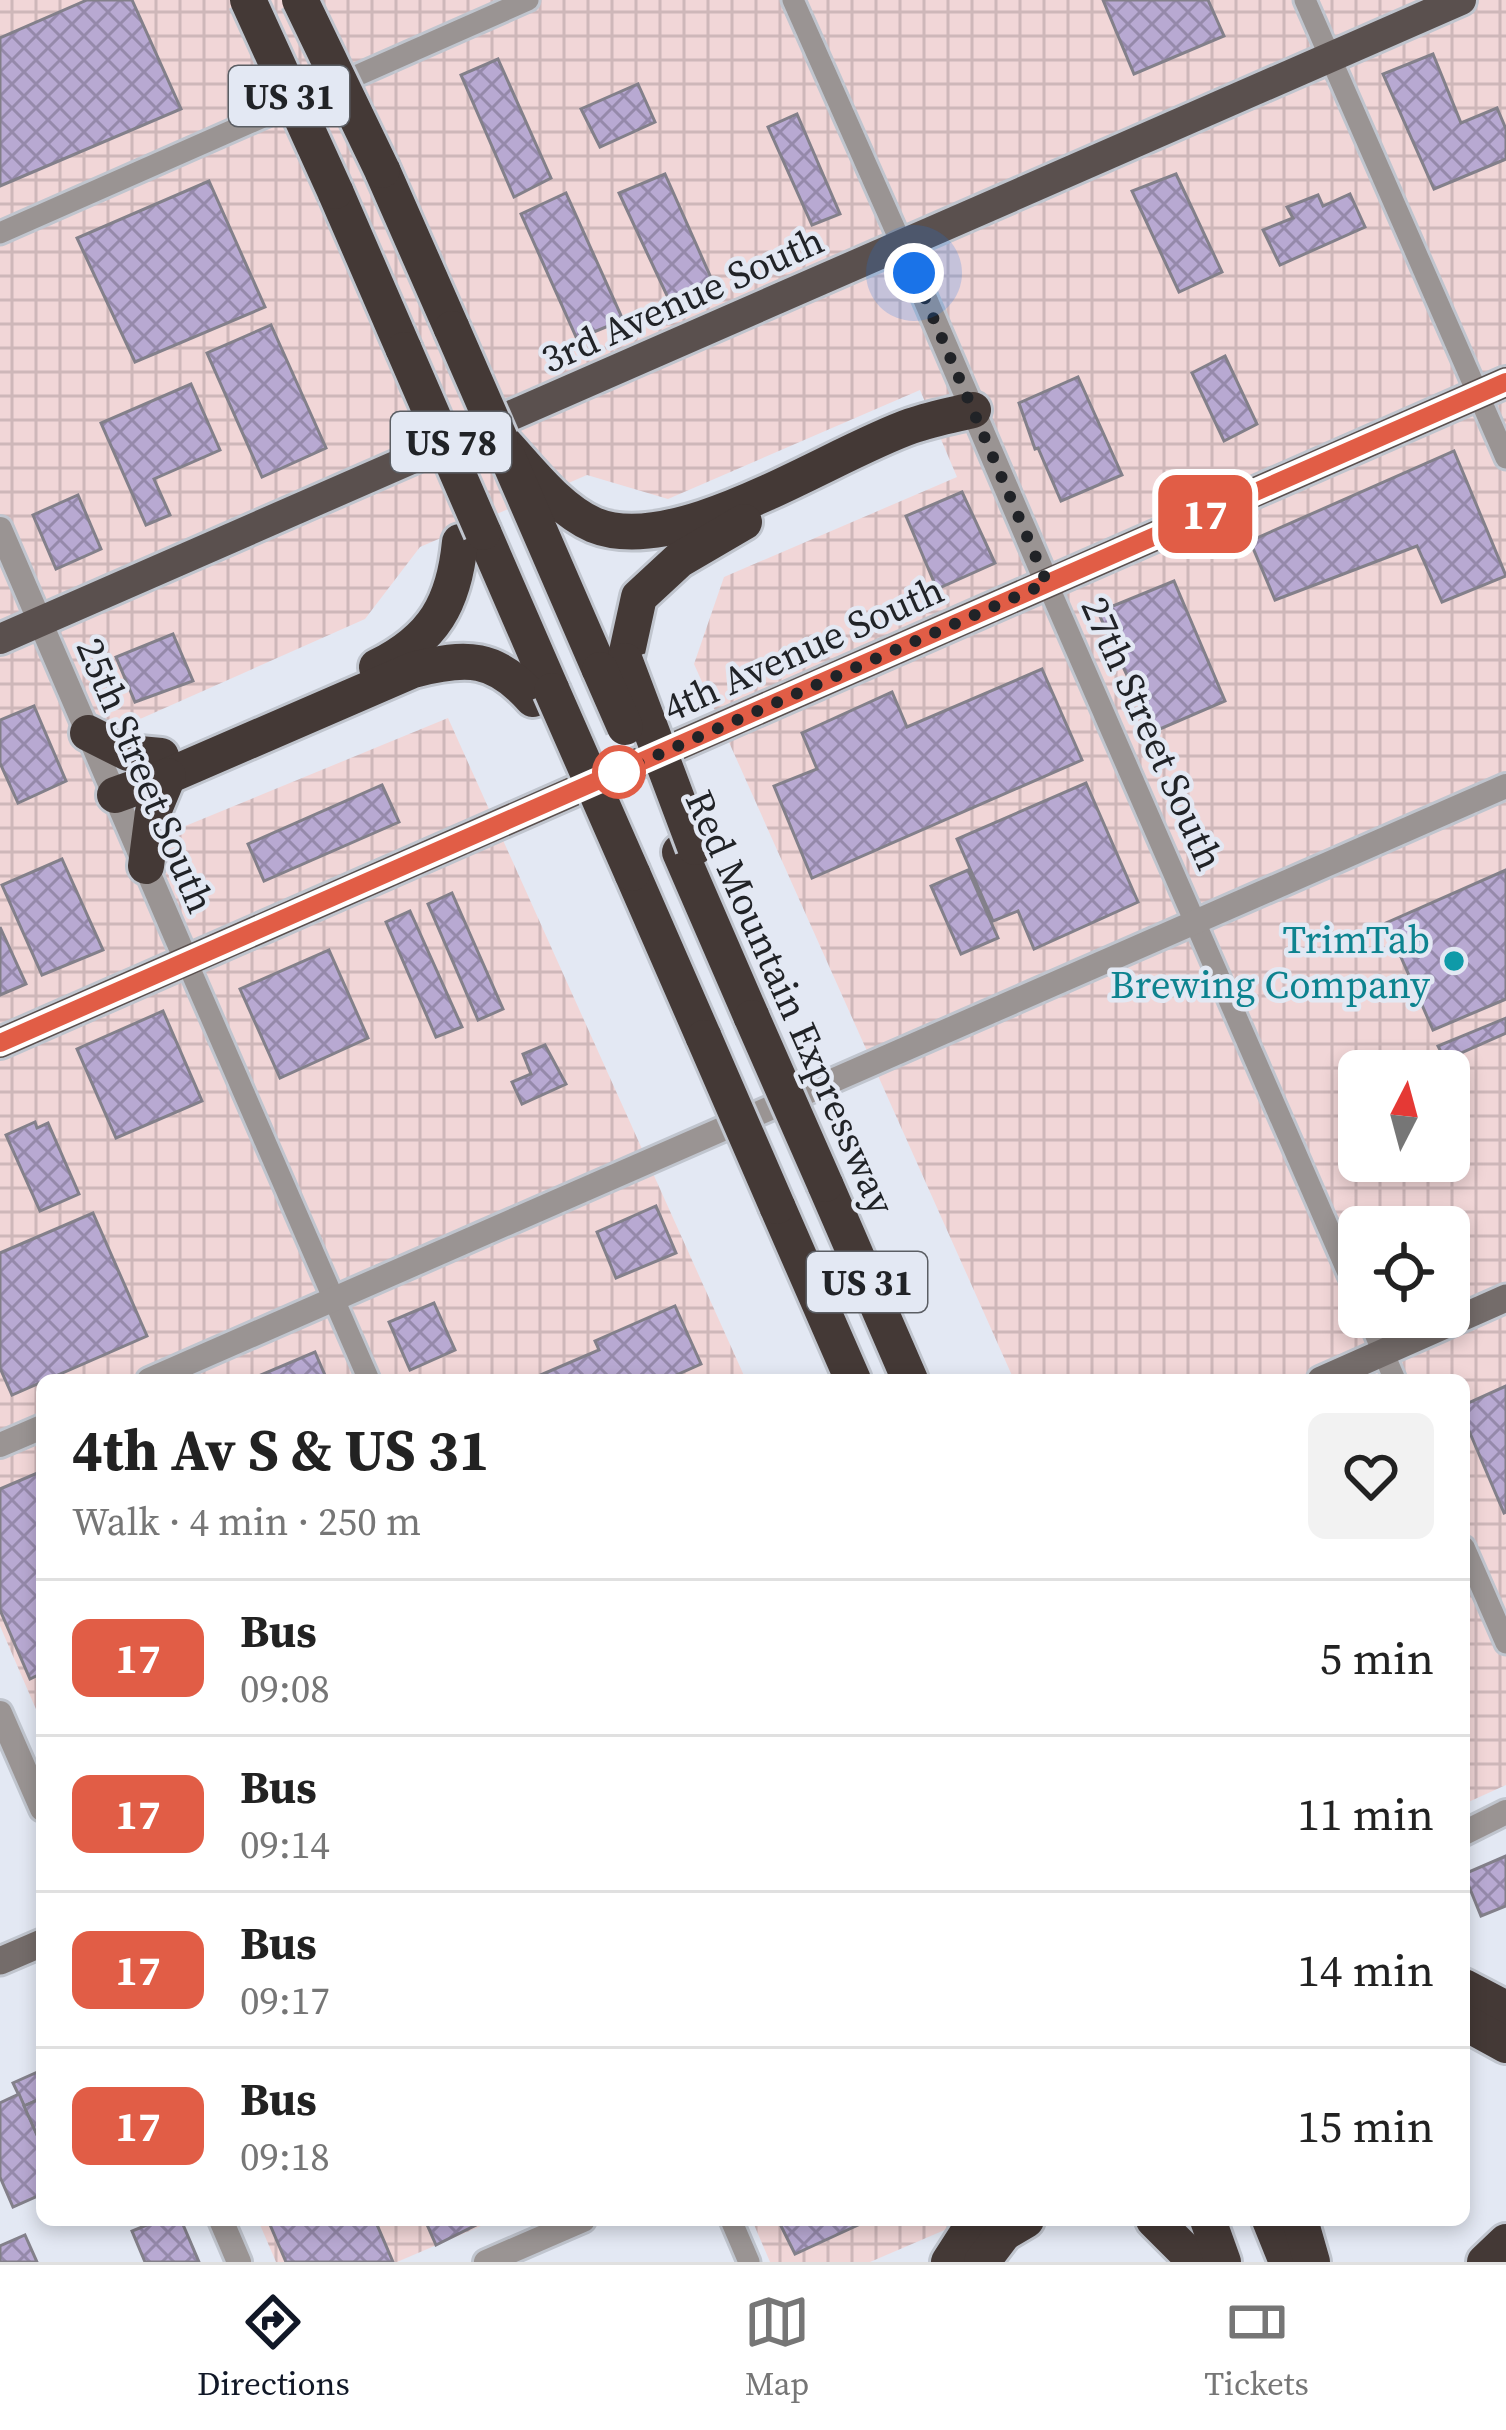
<!DOCTYPE html>
<html lang="en">
<head>
<meta charset="utf-8">
<style>
	:root { --surface:#fff; --page:#f2f2f2; --text:#222; --muted:#767676; --line:#e0e0e0; --accent:#111827 }
	body { margin:0; font-family:"Source Serif 4",serif; background:var(--page); color:var(--text); height:100vh; display:flex; flex-direction:column; font-size:45px; white-space:nowrap }
	* { box-sizing:border-box; margin:0 }
	p { font-size:39px; color:var(--muted) }
	.icon { flex:none; width:66px; height:66px; fill:none; stroke:currentColor; stroke-width:2; stroke-linecap:round; stroke-linejoin:round }
	.map { position:relative; flex:1; overflow:hidden }
	.details { position:absolute; left:36px; top:1374px; width:1434px; height:852px; display:flex; flex-direction:column; background:var(--surface); border-radius:18px; box-shadow:0 6px 18px #0003 }
	.details>* { flex:none }
	.badge { padding:0 24px; border-radius:18px; font-size:42px; line-height:78px }
	.needle { width:78px; rotate:6deg }
	.tools { position:absolute; left:1338px; top:1050px; display:grid; gap:24px }
	.tools a { display:grid; place-items:center; width:132px; height:132px; border-radius:18px; background:var(--surface); box-shadow:0 6px 18px #0003; font-size:60px }
	.you { position:absolute; width:60px; height:60px; margin:-30px; border:9px solid #fff; border-radius:50%; background:#1a73e8; box-shadow:0 0 0 18px #1a73e833 }
	.map>.badge { position:absolute; translate:-50% -50%; box-shadow:0 0 0 6px #fff }
	.round { display:grid; place-items:center; flex:none; width:126px; height:126px; border-radius:18px; background:var(--page) }
	.summary { display:flex; align-items:center; justify-content:space-between; height:204px; padding:0 36px }
	h1 { font-size:57px; font-weight:700; line-height:90px }
	ul { padding:0; list-style:none }
	li { display:flex; align-items:center; gap:36px; height:156px; padding:0 36px; border-top:3px solid var(--line) }
	li div { flex:1 }
	li b { display:block; font-size:45px }
	li em { font-style:normal }
	li .badge { min-width:132px; font-weight:700; text-align:center }
	.dock { display:flex; justify-content:space-around; align-items:center; height:168px; border-top:3px solid var(--line); background:var(--surface); font-size:33px; color:var(--muted) }
	.dock a { display:grid; justify-items:center; gap:6px }
	.dock .on { color:var(--accent) }
	.map>svg:first-child { display:block }
	.industrial { fill:url(#industrial-grid); fill-rule:evenodd }
	.building { fill:url(#building-cross-hatch); stroke:#83808a; stroke-width:3 }
	.lines { fill:none; stroke-linecap:round; stroke-linejoin:round }
	.minor-casing { stroke:#c0c5ce; stroke-width:27 }
	.tertiary-casing { stroke:#c0c5ce; stroke-width:30 }
	.secondary-casing { stroke:#c0c5ce; stroke-width:33 }
	.primary-casing { stroke:#c0c5ce; stroke-width:36 }
	.motorway-casing { stroke:#c0c5ce; stroke-width:42 }
	.minor { stroke:#9a9493; stroke-width:21 }
	.tertiary { stroke:#9a9493; stroke-width:24 }
	.secondary { stroke:#746c6a; stroke-width:27 }
	.primary { stroke:#5a504e; stroke-width:30 }
	.motorway { stroke:#443936; stroke-width:36 }
	.motorway-bridge-casing { stroke:#c0c5ce; stroke-width:42; stroke-linecap:butt }
	.motorway-bridge { stroke:#443936; stroke-width:36 }
	.line-casing { stroke:#fff; stroke-width:27 }
	.line { stroke:#e15d46; stroke-width:18 }
	.walk { stroke:#212327; stroke-width:12; stroke-dasharray:0 21.6 }
	.stop-dot { fill:#fff; stroke:#e15d46; stroke-width:6 }
	.culture-dot { fill:#0f9aa8; stroke:#e3e8f3; stroke-width:4.5 }
	.labels { text-anchor:middle; stroke-width:9; stroke-linejoin:round; paint-order:stroke }
	.shield { fill:#e3e8f3; stroke:#5b5e64; stroke-width:3 }
	.shield-label { font-size:36px; font-weight:bold; fill:#212327 }
	.street-label { font-size:39px; fill:#212327; stroke:#e3e8f3 }
	.culture-label { font-size:39px; fill:#0d838f; stroke:#e3e8f3; text-anchor:end }
</style>
</head>
<body>
<div class="map">
<svg width="1506" height="2262" viewBox="0 0 1506 2262">
	<defs>
		<pattern id="industrial-grid" width="8" height="8" patternUnits="userSpaceOnUse" patternTransform="scale(3)"><rect width="8" height="8" fill="#f1d6d7"/><path d="M0 4h8M4 0v8" fill="none" stroke="#ceb7b9"/></pattern>
		<pattern id="building-cross-hatch" width="8" height="8" patternUnits="userSpaceOnUse" patternTransform="scale(3)"><rect width="8" height="8" fill="#b8a9d2"/><path d="M0 0l8 8M0 8l8-8" fill="none" stroke="#9589aa"/></pattern>
	</defs>
	<rect width="100%" height="100%" fill="#e3e8f3"/>
	<g class="industrial">
		<path d="M0 0H1506V1785L1464 1804V1380H1014L694 664 724 577 957 477 920 390 668 499 587 475 420 547 365 619 131 723 178 829 448 718 746 1380H42V1723L0 1626ZM1359 1071H1449V1161H1359ZM1359 1227H1449V1317H1359Z"/>
		<path d="M258 2220H495L397 2262H276Z"/>
		<path d="M752 2220H956L954 2226 870 2262H770Z"/>
	</g>
	<g class="building">
		<path d="M87 0H132L181 109 0 186V38Z"/>
		<path d="M1103 0H1208L1224 36 1134 74Z"/>
		<path d="M1433 54 1461 123 1497 108 1506 129V159L1434 189 1383 74Z"/>
		<path d="M498 59 551 178 514 197 461 75Z"/>
		<path d="M638 84 655 122 600 147 581 109Z"/>
		<path d="M797 114 840 214 812 225 768 127Z"/>
		<path d="M665 174 712 280 670 302 619 193Z"/>
		<path d="M1176 174 1222 272 1179 292 1132 191Z"/>
		<path d="M209 181 265 307 135 362 77 238Z"/>
		<path d="M566 193 623 320 577 339 521 214Z"/>
		<path d="M1350 194 1365 227 1280 265 1263 230 1293 218 1287 207 1318 195 1323 206Z"/>
		<path d="M271 325 326 448 262 477 207 353Z"/>
		<path d="M1225 356 1257 424 1224 441 1192 373Z"/>
		<path d="M1078 377 1122 475 1061 501 1038 448 1035 449 1019 403Z"/>
		<path d="M191 384 220 450 154 479 170 515 146 525 101 423Z"/>
		<path d="M1454 451 1506 576 1442 602 1417 546 1275 600 1250 541Z"/>
		<path d="M962 492 995 563 937 589 906 516Z"/>
		<path d="M78 495 101 549 56 569 33 515Z"/>
		<path d="M1174 581 1225 701 1153 732 1098 612Z"/>
		<path d="M173 634 193 681 135 702 116 657Z"/>
		<path d="M1042 669 1082 760 812 878 774 786 817 769 802 733 892 692 907 727Z"/>
		<path d="M34 706 66 781 18 803 0 763V720Z"/>
		<path d="M1086 783 1138 902 1034 949 1018 911 993 921 957 839Z"/>
		<path d="M382 785 399 822 264 881 248 844Z"/>
		<path d="M62 859 103 950 42 975 2 885Z"/>
		<path d="M968 870 998 938 961 954 931 886Z"/>
		<path d="M1506 870V999L1433 1030 1386 923Z"/>
		<path d="M452 893 503 1009 478 1020 428 904Z"/>
		<path d="M410 911 462 1027 436 1037 386 922Z"/>
		<path d="M0 927 26 984 0 995Z"/>
		<path d="M329 950 368 1038 280 1078 240 989Z"/>
		<path d="M163 1011 202 1101 116 1138 77 1049Z"/>
		<path d="M1506 1018V1033L1445 1060 1438 1046Z"/>
		<path d="M545 1045 566 1084 522 1104 512 1082 531 1074 523 1054Z"/>
		<path d="M35 1122 37 1128 48 1123 79 1194 40 1211 6 1135Z"/>
		<path d="M656 1206 676 1253 616 1278 597 1232Z"/>
		<path d="M93 1213 147 1336 12 1395 0 1368V1253Z"/>
		<path d="M434 1303 455 1350 410 1370 389 1322Z"/>
		<path d="M675 1306 701 1364 665 1380H529L599 1350 595 1341Z"/>
		<path d="M315 1352 327 1380H249Z"/>
		<path d="M1506 1386V1512L1504 1513 1464 1419V1405Z"/>
		<path d="M42 1471V1673L30 1679 0 1610V1489Z"/>
		<path d="M1506 1856V1906L1481 1916 1464 1874Z"/>
		<path d="M42 2070V2098L24 2106 13 2083Z"/>
		<path d="M19 2094 42 2146V2194L13 2207 0 2177V2103Z"/>
		<path d="M42 2098V2146L24 2106Z"/>
		<path d="M159 2220H181L199 2262H145L132 2231Z"/>
		<path d="M268 2220H375L393 2262H286Z"/>
		<path d="M425 2220H483L484 2221 436 2245Z"/>
		<path d="M778 2220H869L795 2254Z"/>
		<path d="M25 2235 37 2262H0V2246Z"/>
	</g>
	<g class="lines">
		<defs>
			<g id="minor">
				<path d="M793 0 902 245"/>
				<path d="M1305 0 1506 458"/>
				<path d="M0 233 528 0"/>
				<path d="M1047 583 1359 1298"/>
				<path d="M186 960 369 1380"/>
				<path d="M1368 1317 1395 1380"/>
				<path d="M1464 1547 1506 1643"/>
				<path d="M731 2220 749 2262"/>
			</g>
			<g id="tertiary">
				<path d="M902 245 1047 583"/>
				<path d="M0 529 186 960"/>
				<path d="M149 1380 1506 786"/>
				<path d="M0 1445 42 1427"/>
				<path d="M0 1713 42 1809"/>
				<path d="M1464 1833 1506 1812"/>
				<path d="M221 2220 239 2262"/>
				<path d="M486 2262 583 2220"/>
			</g>
			<g id="secondary">
				<path d="M1321 1380 1506 1298"/>
				<path d="M0 1961 42 1943"/>
			</g>
			<g id="primary">
				<path d="M0 639 1461 0"/>
				<path d="M0 1043 1506 382"/>
			</g>
			<g id="motorway">
				<path d="M382 170 452 329"/>
				<path d="M335 191 404 350"/>
				<path d="M500 439C527 467 557 509 594 525 677 559 828 455 911 426 931 419 952 415 973 410"/>
				<path d="M508 458 600 670"/>
				<path d="M483 532 552 691"/>
				<path d="M625 661 639 597 679 560 744 522"/>
				<path d="M377 667C434 639 454 603 460 542"/>
				<path d="M88 733 128 753 161 756"/>
				<path d="M115 795 168 776 413 670C467 656 495 656 533 699"/>
				<path d="M680 852 752 1018"/>
				<path d="M146 866 153 812 168 776"/>
				<path d="M632 873 704 1038"/>
				<path d="M825 1184 910 1380"/>
				<path d="M777 1206 853 1380"/>
				<path d="M1464 1987 1506 2009"/>
				<path d="M1464 2022 1506 2045"/>
				<path d="M1154 2220 1196 2262"/>
				<path d="M1208 2220 1223 2262"/>
				<path d="M1270 2220 1287 2262"/>
				<path d="M1300 2220 1312 2262"/>
				<path d="M949 2262 976 2220"/>
				<path d="M982 2262 1004 2233 1026 2220"/>
				<path d="M1485 2262 1506 2242"/>
			</g>
		</defs>
		<use href="#minor" class="minor-casing"/>
		<use href="#tertiary" class="tertiary-casing"/>
		<use href="#secondary" class="secondary-casing"/>
		<use href="#primary" class="primary-casing"/>
		<use href="#motorway" class="motorway-casing"/>
		<use href="#minor" class="minor"/>
		<use href="#tertiary" class="tertiary"/>
		<use href="#secondary" class="secondary"/>
		<use href="#primary" class="primary"/>
		<use href="#motorway" class="motorway"/>
		<defs>
			<g id="motorway-bridge">
				<path d="M248 0 335 191"/>
				<path d="M300 0 382 170"/>
				<path d="M452 329 500 439"/>
				<path d="M404 350 483 532"/>
				<path d="M625 661 695 847"/>
				<path d="M600 670 625 727"/>
				<path d="M552 691 632 873"/>
				<path d="M752 1018 825 1184"/>
				<path d="M704 1038 777 1206"/>
			</g>
		</defs>
		<use href="#motorway-bridge" class="motorway-bridge-casing"/>
		<use href="#motorway-bridge" class="motorway-bridge"/>
	</g>
	<g class="lines">
		<defs>
			<path id="line" d="M0 1043 1506 382"/>
		</defs>
		<use href="#line" class="line-casing"/>
		<use href="#line" class="line"/>
		<path class="walk" d="M619 772 1047 583 914 273"/>
	</g>
	<circle class="stop-dot" cx="619" cy="772" r="24"/>
	<circle class="culture-dot" cx="1454" cy="961" r="12"/>
	<g class="labels">
		<g class="shield">
			<rect x="229" y="66" width="120" height="60" rx="9"/>
			<rect x="391" y="412" width="120" height="60" rx="9"/>
			<rect x="807" y="1252" width="120" height="60" rx="9"/>
		</g>
		<g class="shield-label">
			<text x="289" y="109">US 31</text>
			<text x="451" y="455">US 78</text>
			<text x="867" y="1295">US 31</text>
		</g>
		<g class="street-label">
			<text transform="translate(682 299) rotate(-24)" y="14">3rd Avenue South</text>
			<text transform="translate(803 648) rotate(-24)" y="14">4th Avenue South</text>
			<text transform="translate(1153 733) rotate(66)" y="14">27th Street South</text>
			<text transform="translate(146 775) rotate(67)" y="14">25th Street South</text>
			<text transform="translate(791 1002) rotate(66)" y="14">Red Mountain Expressway</text>
		</g>
		<g class="culture-label">
			<text x="1430" y="953">TrimTab<tspan x="1430" dy="45">Brewing Company</tspan></text>
		</g>
	</g>
</svg>
<div class="tools">
<a><svg class="needle" viewBox="-14 -14 28 28"><path d="M0-13l5 13h-10z" fill="#e53935"/><path d="M0 13l5-13h-10z" fill="#767676"/></svg></a>
<a><svg class="icon" aria-label="locate" viewBox="0 0 24 24"><circle cx="12" cy="12" r="6"/><path d="M12 2v4M12 18v4M2 12h4M18 12h4"/></svg></a>
</div>
<div class="you" style="left:914px;top:273px"></div>
<b class="badge" style="left:1205px;top:514px;background:#e15d46;color:#fff">17</b>
<section class="details">
<div class="summary"><div><h1>4th Av S &amp; US 31</h1><p>Walk · 4 min · 250 m</p></div><a class="round"><svg class="icon" aria-label="heart" viewBox="0 0 24 24"><path d="M12 20l-8-8c-3-5 5-10 8-4 3-6 11-1 8 4z"/></svg></a></div>
<ul>
<li><span class="badge" style="background:#e15d46;color:#fff">17</span><div><b>Bus</b><p>09:08</p></div><em>5 min</em></li>
<li><span class="badge" style="background:#e15d46;color:#fff">17</span><div><b>Bus</b><p>09:14</p></div><em>11 min</em></li>
<li><span class="badge" style="background:#e15d46;color:#fff">17</span><div><b>Bus</b><p>09:17</p></div><em>14 min</em></li>
<li><span class="badge" style="background:#e15d46;color:#fff">17</span><div><b>Bus</b><p>09:18</p></div><em>15 min</em></li>
</ul>
</section>
</div>
<nav class="dock">
<a class="on"><svg class="icon" aria-label="directions" viewBox="0 0 24 24"><path d="M12 3l9 9-9 9-9-9zM9 14v-3h6M13 9l2 2-2 2"/></svg>Directions</a>
<a><svg class="icon" aria-label="map" viewBox="0 0 24 24"><path d="M3 6l6-2 6 2 6-2v14l-6 2-6-2-6 2zM9 4v14M15 6v14"/></svg>Map</a>
<a><svg class="icon" aria-label="tickets" viewBox="0 0 24 24"><path d="M3 7h18v10H3zM15 7v10"/></svg>Tickets</a>
</nav>
</body>
</html>
